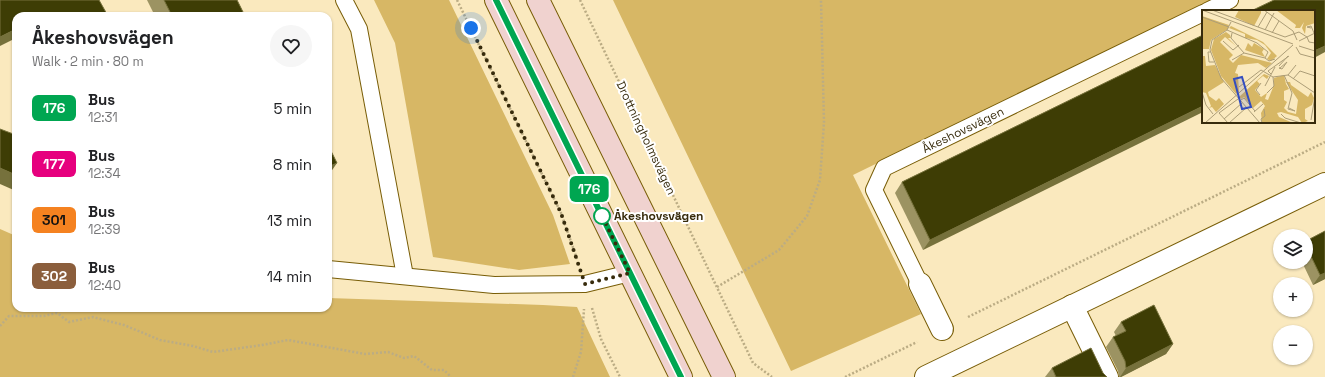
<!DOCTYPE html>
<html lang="en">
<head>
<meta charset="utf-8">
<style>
	:root { --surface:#fff; --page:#f6f6f6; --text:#202124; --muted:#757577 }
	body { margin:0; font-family:"Space Grotesk",sans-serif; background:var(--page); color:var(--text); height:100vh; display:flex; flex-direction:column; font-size:15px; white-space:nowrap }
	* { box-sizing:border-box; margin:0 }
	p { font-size:13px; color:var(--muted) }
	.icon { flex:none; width:22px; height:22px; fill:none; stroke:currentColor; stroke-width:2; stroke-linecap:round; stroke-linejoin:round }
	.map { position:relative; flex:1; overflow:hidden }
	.sheet { position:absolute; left:12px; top:12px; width:320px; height:300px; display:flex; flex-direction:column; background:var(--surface); border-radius:12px; box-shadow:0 1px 3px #0004 }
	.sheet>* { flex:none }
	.badge { padding:0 8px; border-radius:6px; font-size:14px; line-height:26px }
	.tools { position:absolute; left:1273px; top:229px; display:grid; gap:8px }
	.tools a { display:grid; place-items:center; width:40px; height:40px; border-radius:50%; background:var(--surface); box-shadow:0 1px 3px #0004; font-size:20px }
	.you { position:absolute; width:20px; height:20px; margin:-10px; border:3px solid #fff; border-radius:50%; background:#1a73e8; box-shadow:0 0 0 6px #1a73e833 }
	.map>.badge { position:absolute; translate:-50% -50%; box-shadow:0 0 0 2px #fff }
	.round { display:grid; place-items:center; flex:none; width:42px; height:42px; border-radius:21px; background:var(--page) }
	.head { display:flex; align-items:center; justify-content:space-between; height:68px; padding:0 20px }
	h1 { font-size:19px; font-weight:700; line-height:30px }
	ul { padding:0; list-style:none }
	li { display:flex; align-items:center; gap:12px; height:56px; padding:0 20px }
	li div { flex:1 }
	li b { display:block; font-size:15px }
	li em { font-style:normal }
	li .badge { min-width:44px; font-weight:700; text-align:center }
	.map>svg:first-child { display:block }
	.green { fill:#d7b765 }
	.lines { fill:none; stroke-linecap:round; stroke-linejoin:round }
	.service-casing { stroke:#785d07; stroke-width:18 }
	.minor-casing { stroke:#785d07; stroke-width:24 }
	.tertiary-casing { stroke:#785d07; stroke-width:24 }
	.secondary-casing { stroke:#785d07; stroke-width:24 }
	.path { stroke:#bbac84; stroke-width:2.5; stroke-dasharray:2 2; stroke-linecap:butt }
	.service { stroke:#fff; stroke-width:16 }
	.minor { stroke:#fff; stroke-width:22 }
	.tertiary { stroke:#fff; stroke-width:22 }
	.secondary { stroke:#f0d2cf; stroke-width:22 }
	.wall { fill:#9c9362 }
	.shaded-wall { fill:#76713c }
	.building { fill:#3e3d05; stroke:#76713c }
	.line-casing { stroke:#fff; stroke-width:9 }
	.line { stroke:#00a651; stroke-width:6 }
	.walk { stroke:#372b0c; stroke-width:4; stroke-dasharray:0 7.2 }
	.stop-dot { fill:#fff; stroke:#00a651; stroke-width:2 }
	.labels { text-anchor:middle; stroke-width:4; stroke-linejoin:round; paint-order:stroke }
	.street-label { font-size:12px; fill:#372b0c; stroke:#fff }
	.stop-label { font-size:12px; font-weight:bold; fill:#372b0c; stroke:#fff; text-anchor:start }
	.inset-road { fill:none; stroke:#ac9d77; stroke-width:1 }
	.view { fill:#334dbf; fill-opacity:0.15; stroke:#334dbf; stroke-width:2 }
	.inset-edge { fill:none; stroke:#372b0c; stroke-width:2 }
</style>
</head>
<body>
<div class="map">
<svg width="1325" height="377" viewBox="0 0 1325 377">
	<rect width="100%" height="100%" fill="#fae9be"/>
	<g class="green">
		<path d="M374 0H449L553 215 570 264 519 270 433 257 395 43Z"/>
		<path d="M613 0H1211L853 175 921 314 791 371Z"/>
		<path d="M0 229 16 236V308H328V298L543 305 577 307 610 377H0Z"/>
	</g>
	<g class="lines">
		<defs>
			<g id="service">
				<path d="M344 0 359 29 405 276"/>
				<path d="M1207 11 1230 0"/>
				<path d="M328 269 494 285 585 284 630 273"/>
				<path d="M920 284 874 190 884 168 1203 13"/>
			</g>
			<g id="minor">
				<path d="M920 284 942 329"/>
				<path d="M1072 306 1107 377"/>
			</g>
			<path id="tertiary" d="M926 377 1325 184"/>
			<g id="secondary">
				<path d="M496 0 681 377"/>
				<path d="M538 0 724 377"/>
			</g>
		</defs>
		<use href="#service" class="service-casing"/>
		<use href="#minor" class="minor-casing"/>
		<use href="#tertiary" class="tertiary-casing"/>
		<use href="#secondary" class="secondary-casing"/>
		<g class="path">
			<path d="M457 0 561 213 577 259"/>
			<path d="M580 0 753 363 772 377"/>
			<path d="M717 287 779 250 807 216 820 180 824 122 821 0"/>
			<path d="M592 308 601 339 620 377"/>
			<path d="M968 317 1325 142"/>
			<path d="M0 326 9 316H44L57 313 69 322 93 317 124 325 160 340 193 346 213 352 262 345 288 340 365 354 388 352 404 358 414 356 432 370H444L451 377"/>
			<path d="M573 377 581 352 584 309"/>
			<path d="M845 377 917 342"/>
		</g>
		<use href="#service" class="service"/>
		<use href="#minor" class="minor"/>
		<use href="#tertiary" class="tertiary"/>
		<use href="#secondary" class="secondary"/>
	</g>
	<g class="wall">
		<path d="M147 0H237L245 16H155Z"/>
		<path d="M1203 35 923 250 895 193 902 182Z"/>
		<path d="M1325 231V279L1313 285 1302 262H1306V241Z"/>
		<path d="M1121 322 1173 344 1166 354 1121 377H1119L1118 371 1106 347 1113 337 1116 336 1114 332Z"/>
		<path d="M1052 368 1103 373 1107 377H1045Z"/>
	</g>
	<g class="shaded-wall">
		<path d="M16 29V38L0 46V37Z"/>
		<path d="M1325 46V52L1314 58V51Z"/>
		<path d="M1203 106V112L923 250 930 240Z"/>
		<path d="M337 163 328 176V167Z"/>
		<path d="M0 168 16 175V191L0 184Z"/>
		<path d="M1325 273V279L1313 285 1320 275Z"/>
		<path d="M1173 344 1166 354 1121 377H1120L1126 368Z"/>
	</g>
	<g class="building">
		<path d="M0 0H99L108 16H16V29L0 37Z"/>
		<path d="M164 0H237L245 16H172Z"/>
		<path d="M1274 0H1325V46L1314 51V11H1251Z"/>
		<path d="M1203 35V106L930 240 902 182Z"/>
		<path d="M0 129 16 135V175L0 168Z"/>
		<path d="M328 145 337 163 328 167Z"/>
		<path d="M1325 231V273L1320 275 1306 246V241Z"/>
		<path d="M1154 305 1173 344 1126 368 1125 361 1113 337 1126 331 1121 322Z"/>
		<path d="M1091 348 1103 373 1107 377H1056L1052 368Z"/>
	</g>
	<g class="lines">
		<defs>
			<path id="line" d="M496 0 681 377"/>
		</defs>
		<use href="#line" class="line-casing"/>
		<use href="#line" class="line"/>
		<path class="walk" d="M471 28 561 213 585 284 630 273 602 216"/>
	</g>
	<circle class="stop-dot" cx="602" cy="216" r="8"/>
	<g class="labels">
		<g class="street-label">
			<text transform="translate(963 130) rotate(-26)" y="4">Åkeshovsvägen</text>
			<text transform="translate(646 138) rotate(65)" y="4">Drottningholmsvägen</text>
		</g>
		<g class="stop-label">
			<text x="614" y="220">Åkeshovsvägen</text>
		</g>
	</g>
	<g transform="translate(1202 10)">
		<rect width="113" height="113" fill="#fae9be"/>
		<path d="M37 0H59V3L52 16 33 7ZM74 0H113V13L104 16 103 24 100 18 102 12 98 18H93L94 15ZM0 6 27 15 26 19 9 30 7 39H0ZM29 16 61 32 75 46 69 51 65 49 69 43 63 35 55 30 43 28V24L27 18ZM24 22 28 25 29 28H26L34 36 23 27 18 32 31 45 27 49 31 53 39 45 70 53 64 58 56 53 36 55 33 63 36 64 37 82 34 84 19 66 9 40 12 29ZM46 33 50 37 52 33 62 39 60 42 63 47 43 40ZM0 46H3L4 56 13 55 22 72 6 82 7 86 14 91 17 88 22 94 14 102 10 97 7 98 9 96 4 83 0 82ZM62 64 67 66 65 69 61 66 55 71 58 74 53 80 59 87 65 83 63 89 66 90 72 75V68L82 65 84 74 87 79 82 81V90L85 92 82 98 86 102 94 104 96 90 84 72H88L89 75 106 87 109 82 112 88 110 95 103 99V109L106 111 100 113 96 107 79 102 75 103 77 107 91 113H60L59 103 63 96 59 91 51 98 42 87 39 89 37 87Z" fill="#d7b765"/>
		<path class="inset-road" d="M0 0 91 34M10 0 83 27 97 22 105 27 107 32 113 33M62 0 91 21 95 30M0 7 27 17M29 12 25 20 10 30 8 40 19 68 58 113M56 17 65 2M109 18 105 17 109 16 112 23M25 20 55 33 66 42 63 48M63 20 72 3M30 23 29 28 42 43 63 48 67 51 73 49M70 23 77 11M21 31 31 40 37 35M97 31 113 23M97 36 113 41M94 37 98 44 113 48M9 42H6L7 52H12M30 50 42 43M85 52 80 59 77 58H78ZM77 56 86 46M69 64 66 61 87 46M82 65 90 83 86 99 93 101 87 98M86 65 94 55M91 69 98 61 113 66M63 76 73 57M37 77 59 60 71 67 86 65 113 83M0 82 4 95 11 104M65 83 72 76 71 67M58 85 54 80 59 73M39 90 42 88 53 101M52 102 61 94M79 104 83 108 99 113M22 109 40 93M109 110 113 86M3 113 91 35M26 113 17 103 36 89M27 113 44 98M60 113 59 109 63 106 62 99"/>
		<path class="view" d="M40 67 49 97 40 99 32 69Z"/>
		<rect width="113" height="113" class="inset-edge"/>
	</g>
</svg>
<div class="tools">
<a><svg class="icon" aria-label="layers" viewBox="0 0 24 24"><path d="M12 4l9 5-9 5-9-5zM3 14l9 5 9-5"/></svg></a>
<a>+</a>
<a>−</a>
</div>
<div class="you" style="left:471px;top:28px"></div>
<b class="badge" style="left:589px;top:189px;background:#00a651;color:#fff">176</b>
<section class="sheet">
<div class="head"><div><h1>Åkeshovsvägen</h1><p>Walk · 2 min · 80 m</p></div><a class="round"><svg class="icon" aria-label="heart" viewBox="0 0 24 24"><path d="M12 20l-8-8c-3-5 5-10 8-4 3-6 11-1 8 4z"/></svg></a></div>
<ul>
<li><span class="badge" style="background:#00a651;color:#fff">176</span><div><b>Bus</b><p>12:31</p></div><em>5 min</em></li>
<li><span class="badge" style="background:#e6007e;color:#fff">177</span><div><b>Bus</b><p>12:34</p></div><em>8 min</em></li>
<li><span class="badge" style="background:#f58220;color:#111">301</span><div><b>Bus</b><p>12:39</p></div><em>13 min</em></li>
<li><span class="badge" style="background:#8b5e3c;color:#fff">302</span><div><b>Bus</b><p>12:40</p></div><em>14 min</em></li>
</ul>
</section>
</div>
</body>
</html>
